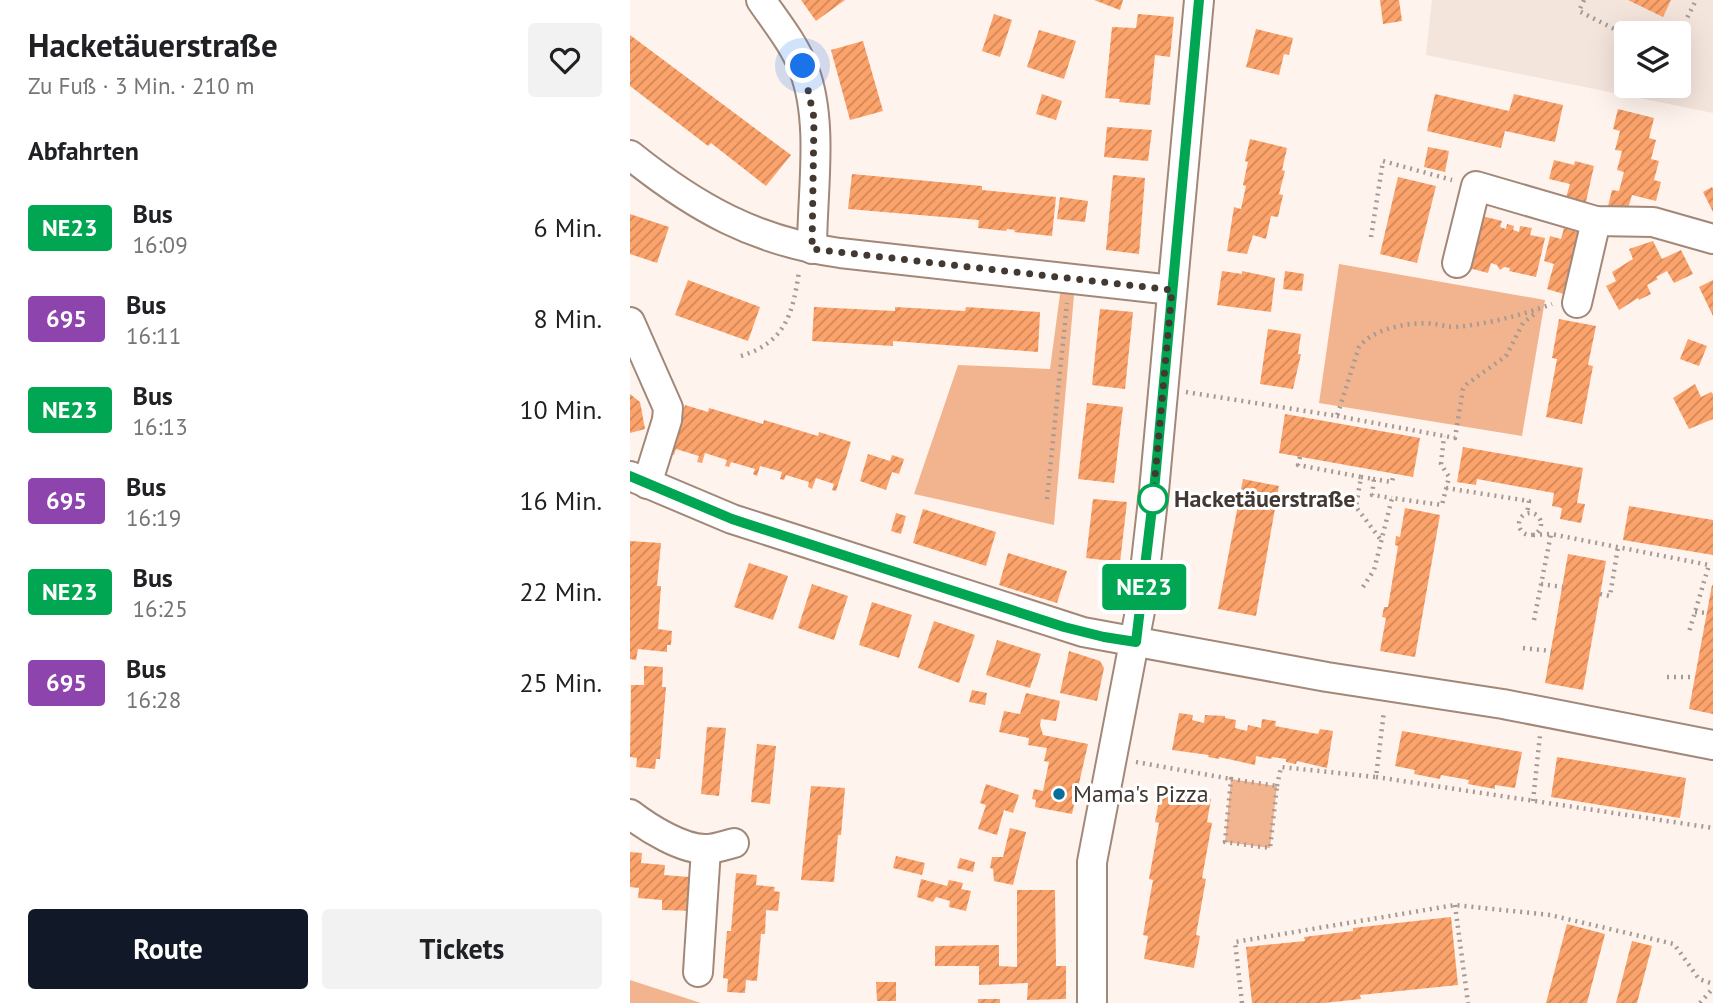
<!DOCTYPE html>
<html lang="de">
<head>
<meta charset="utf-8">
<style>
	:root { --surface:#fff; --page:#f2f2f2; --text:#202124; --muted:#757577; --accent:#111827 }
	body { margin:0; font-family:"PT Sans",sans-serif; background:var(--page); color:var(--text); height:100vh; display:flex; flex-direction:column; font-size:26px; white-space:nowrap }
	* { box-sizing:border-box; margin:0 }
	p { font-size:23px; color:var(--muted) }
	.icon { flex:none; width:38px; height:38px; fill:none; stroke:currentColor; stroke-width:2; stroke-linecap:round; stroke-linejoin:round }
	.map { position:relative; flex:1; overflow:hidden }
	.side { display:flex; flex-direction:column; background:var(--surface); width:630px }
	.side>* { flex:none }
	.badge { padding:0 14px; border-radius:5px; font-size:24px; line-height:46px }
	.fabs { position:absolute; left:984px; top:21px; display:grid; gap:14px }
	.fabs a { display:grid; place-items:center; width:77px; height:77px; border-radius:7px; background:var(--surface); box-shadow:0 7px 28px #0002; font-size:35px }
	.you { position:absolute; width:35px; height:35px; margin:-18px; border:5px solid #fff; border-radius:50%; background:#1a73e8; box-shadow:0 0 0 10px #1a73e833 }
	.map>.badge { position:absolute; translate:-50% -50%; box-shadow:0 0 0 4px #fff }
	h2 { padding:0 28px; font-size:26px; line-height:63px }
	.round { display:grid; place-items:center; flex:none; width:74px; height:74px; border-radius:7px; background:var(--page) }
	.overview { display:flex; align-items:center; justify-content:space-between; height:119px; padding:0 28px }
	h1 { font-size:33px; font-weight:800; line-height:52px }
	.primary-button { display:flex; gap:14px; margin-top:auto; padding:14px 28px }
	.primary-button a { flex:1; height:80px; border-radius:7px; background:var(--accent); color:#fff; font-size:28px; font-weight:800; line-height:80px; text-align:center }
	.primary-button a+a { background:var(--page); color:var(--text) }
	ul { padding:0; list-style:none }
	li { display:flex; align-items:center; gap:21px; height:91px; padding:0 28px }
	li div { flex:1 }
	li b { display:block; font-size:26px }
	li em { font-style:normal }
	li .badge { min-width:77px; font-weight:700; text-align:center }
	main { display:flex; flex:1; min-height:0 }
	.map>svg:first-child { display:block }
	.built { fill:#f3e4dc; fill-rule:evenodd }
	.green { fill:#f2b48f }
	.building { fill:url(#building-hatch) }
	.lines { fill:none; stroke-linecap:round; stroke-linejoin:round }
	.minor-casing { stroke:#a28879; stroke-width:32 }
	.path { stroke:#a69a94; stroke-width:4.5; stroke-dasharray:2 5; stroke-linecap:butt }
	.minor { stroke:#fff; stroke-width:28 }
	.line-casing { stroke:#fff; stroke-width:16 }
	.line { stroke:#00a651; stroke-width:10 }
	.walk { stroke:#433832; stroke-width:7; stroke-dasharray:0 12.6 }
	.stop-dot { fill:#fff; stroke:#00a651; stroke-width:3.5 }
	.poi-dot { fill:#086e9b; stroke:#fff; stroke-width:2.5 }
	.labels { text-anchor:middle; stroke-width:6; stroke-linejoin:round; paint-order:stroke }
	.stop-label { font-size:24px; font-weight:bold; fill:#433832; stroke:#fff; text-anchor:start }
	.poi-label { font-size:24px; fill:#433832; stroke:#fff; text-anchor:start }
</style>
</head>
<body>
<main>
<section class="side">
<div class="overview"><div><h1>Hacketäuerstraße</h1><p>Zu Fuß · 3 Min. · 210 m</p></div><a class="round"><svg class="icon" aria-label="heart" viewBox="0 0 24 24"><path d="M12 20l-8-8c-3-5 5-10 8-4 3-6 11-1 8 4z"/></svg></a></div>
<h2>Abfahrten</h2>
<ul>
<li><span class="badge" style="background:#00a651;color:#fff">NE23</span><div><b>Bus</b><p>16:09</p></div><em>6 Min.</em></li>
<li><span class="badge" style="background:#8e44ad;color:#fff">695</span><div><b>Bus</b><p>16:11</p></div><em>8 Min.</em></li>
<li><span class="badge" style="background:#00a651;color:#fff">NE23</span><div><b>Bus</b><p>16:13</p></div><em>10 Min.</em></li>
<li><span class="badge" style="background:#8e44ad;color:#fff">695</span><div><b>Bus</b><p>16:19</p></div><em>16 Min.</em></li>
<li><span class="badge" style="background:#00a651;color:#fff">NE23</span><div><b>Bus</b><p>16:25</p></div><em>22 Min.</em></li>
<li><span class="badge" style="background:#8e44ad;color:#fff">695</span><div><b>Bus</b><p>16:28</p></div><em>25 Min.</em></li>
</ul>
<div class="primary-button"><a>Route</a><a>Tickets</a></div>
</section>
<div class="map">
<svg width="1083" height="1003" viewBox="0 0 1083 1003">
	<defs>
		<pattern id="building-hatch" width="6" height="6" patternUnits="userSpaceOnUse" patternTransform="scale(1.75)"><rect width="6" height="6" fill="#fca36b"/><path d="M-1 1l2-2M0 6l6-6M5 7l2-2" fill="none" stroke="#ce8659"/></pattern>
	</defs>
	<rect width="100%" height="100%" fill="#fff3ed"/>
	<path class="built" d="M802 0H1083V113L796 55ZM996 33H1048V86H996Z"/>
	<g class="green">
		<path d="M709 264 915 300 892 436 689 403Z"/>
		<path d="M440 278 444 295 424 525 284 494 328 365 420 369 430 294Z"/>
		<path d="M601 779 647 786 640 848 595 842Z"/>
		<path d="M0 980 71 1003H0Z"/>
	</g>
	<g class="building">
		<path d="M171 0H215L186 21Z"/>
		<path d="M464 0H493L490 10Z"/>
		<path d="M750 0H769L772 21 753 24Z"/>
		<path d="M998 0H1041L1033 17Z"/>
		<path d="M364 14 382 20 370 57 352 51Z"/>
		<path d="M508 14 544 17 540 57 525 55 520 105 489 102 490 99 475 98 482 27 506 28Z"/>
		<path d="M626 29 663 38 659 55 654 54 649 75 616 67Z"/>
		<path d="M409 30 446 41 434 79 397 67Z"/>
		<path d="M0 35 161 155 136 186 81 143 78 146 0 86Z"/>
		<path d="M233 41 253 111 220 120 201 50Z"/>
		<path d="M412 94 432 101 426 120 406 114Z"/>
		<path d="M805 94 879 111 884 94 933 105 925 142 875 131 871 148 797 131Z"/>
		<path d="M988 109 1024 118 1019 138 1026 140 1021 159 1029 161 1024 180 1031 182 1026 201 1002 195 996 215 977 210 982 190 989 191 994 172 987 170 992 151 985 150 990 131 983 129Z"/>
		<path d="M477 127 522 130 518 161 474 157Z"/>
		<path d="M620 139 657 148 652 170 655 171 649 194 653 195 648 217 641 216 636 239 623 235 617 254 597 251 604 207 611 209 616 186 613 185 618 162 615 161Z"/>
		<path d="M798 147 819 151 815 172 794 167Z"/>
		<path d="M924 160 944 165 945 161 964 166 955 206 935 201 940 184 919 179Z"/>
		<path d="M222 174 352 186V190L426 197 422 236 384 232 385 230 377 229 376 231 348 228 349 220 218 209Z"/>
		<path d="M483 175 515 178 509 254 476 250Z"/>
		<path d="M768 177 806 186 787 263 750 254Z"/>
		<path d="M1082 187 1083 189V212L1073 192Z"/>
		<path d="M430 197 458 201 455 222 427 219Z"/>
		<path d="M0 214 39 227 27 263 0 254Z"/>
		<path d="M852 216 872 221 870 227 876 229 877 224 884 226 883 230 889 232 890 226 902 228 900 235 915 238 906 277 879 271 880 268 874 267 870 270 867 265 861 263 858 273 839 268Z"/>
		<path d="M934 228 953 234 937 295 917 289 924 264 914 261 920 236 931 239Z"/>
		<path d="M1023 241 1032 259 1051 250 1063 274 1044 283 1037 271 1026 277 1028 279 1017 285 1021 294 1009 300 1008 298 989 310 976 286 986 281 982 272 1003 259 999 249Z"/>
		<path d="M592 271 612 274V271L645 278 641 312 587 305Z"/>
		<path d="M655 271 674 274 672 291 653 289Z"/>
		<path d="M58 280 130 307 118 341 45 315Z"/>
		<path d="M1083 280V316L1069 287Z"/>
		<path d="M184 307 265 311V307L335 311 336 307 410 312 408 352 263 341V346L182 341Z"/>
		<path d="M470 309 503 312 495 389 462 385Z"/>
		<path d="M929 319 966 326 958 365 963 366 952 424 916 417 927 359 922 358Z"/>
		<path d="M638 329 671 334 668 354H671L663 389 630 384Z"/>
		<path d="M1058 339 1077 346 1069 366 1050 359Z"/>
		<path d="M1065 384 1071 397 1081 392 1083 394V419L1059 429 1043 398Z"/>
		<path d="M0 394 10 402 15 429 0 433Z"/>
		<path d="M457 403 493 407 484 483 448 479Z"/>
		<path d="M55 405 78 412 79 408 133 424 134 420 188 436 189 432 221 442 206 491 202 490 204 484 186 478 182 489 178 487 179 482 156 475 154 480 150 479 152 472 130 466 127 476 123 474 125 469 101 462 99 467 95 466 97 460 75 453 72 463 67 462 69 456 46 449 44 455 40 453Z"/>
		<path d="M655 414 790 438 783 477 649 453Z"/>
		<path d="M833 447 953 468 947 503 955 504 951 523 930 519 932 508 922 506 924 493 847 479 846 485 827 482Z"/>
		<path d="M238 454 260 461 262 455 274 459 269 474 262 472 256 490 230 481Z"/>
		<path d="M613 479 649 486 626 616 588 609Z"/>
		<path d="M463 499 497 502 490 562 456 558Z"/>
		<path d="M999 506 1083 520V555L993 540Z"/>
		<path d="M775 508 810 515 785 657 750 651 756 618 752 617 754 607H758L768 546 765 545 766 536 770 537Z"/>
		<path d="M293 509 366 532 356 566 283 543Z"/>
		<path d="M266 513 276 516 271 534 261 531Z"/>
		<path d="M0 541 31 543 27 586H31L28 629 42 631 41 645H37V652L8 649 6 660 0 659Z"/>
		<path d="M378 553 437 571 427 603 369 585Z"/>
		<path d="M938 554 976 561 953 690 915 683Z"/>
		<path d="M119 563 158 576 143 620 104 607Z"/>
		<path d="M182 584 218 596 204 640 168 628Z"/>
		<path d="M1082 585H1083V714L1059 709Z"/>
		<path d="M242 602 282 615 269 658 229 645Z"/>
		<path d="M304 621 345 635 329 683 288 668Z"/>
		<path d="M367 640 411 654 400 688 356 675Z"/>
		<path d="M439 651 470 661 474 668 467 701 430 693Z"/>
		<path d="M14 666 33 667 32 687H36L30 759H26L25 769 6 767 7 758 0 757 1 685H14Z"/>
		<path d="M342 690 357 693 355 705 339 702Z"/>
		<path d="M396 693 430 701 426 721 411 719 410 725 413 735 458 744 442 814 405 807 406 800 402 799 404 789 413 791 419 762 414 761 417 748 398 745 399 738 369 732 374 711 390 714Z"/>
		<path d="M549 713 563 715 562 720 574 723 575 715 595 716V718L606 720 605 728 617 731 618 725 631 728 632 719 646 721 645 726 688 734 690 729 703 731 697 768 667 761 666 764 656 762V759L642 757 641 759 626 756 625 765 589 757V759L578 757 579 755 542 750Z"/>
		<path d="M77 727 96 728 89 796 71 794Z"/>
		<path d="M772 731 892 752 885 788 865 785V789L838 784 839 780 811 775 810 779 784 774 785 770 765 766Z"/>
		<path d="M127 744 146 746 140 804 121 802Z"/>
		<path d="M927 757 1056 778 1050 818 921 797Z"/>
		<path d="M356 784 389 795 383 813 374 810 367 835 348 829 356 805 350 803Z"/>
		<path d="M181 786 215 788 211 835H208L204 882 171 880Z"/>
		<path d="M531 790 581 799 577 822 582 823 572 878 576 879 566 935 570 936 564 968 514 959 518 936 513 935 523 880 519 879 529 823 525 822Z"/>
		<path d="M380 828 396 832 383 885 364 881 363 869 360 868 362 857H373Z"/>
		<path d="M0 852 12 853 11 863 35 865 34 875 59 877 58 891 67 892 66 911 32 910V900L8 898 9 888 0 887Z"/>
		<path d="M266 856 295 863 292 875 263 868Z"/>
		<path d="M330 858 345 862 343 872 327 868Z"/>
		<path d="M106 873 127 875 126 885 145 887 144 891 150 892 148 911 136 910 135 934H131L127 981 116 980 115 993 97 992 98 979 93 978 97 931H101Z"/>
		<path d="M291 879 317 886 319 880 333 883 331 889 341 891 336 911 319 907 320 901 306 897 303 902 287 897Z"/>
		<path d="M387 890H425L426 966H436V999L397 1000 398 983 349 985V966H305V946L369 945V966L387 967Z"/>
		<path d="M821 917 828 985 730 995 731 999 694 1003H622L616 947 675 941 674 937 723 931V928Z"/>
		<path d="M937 924 975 934 957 1003H916Z"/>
		<path d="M1002 941 1022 946 1007 1003H986Z"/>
		<path d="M246 982H266V1001H247Z"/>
		<rect x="348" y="999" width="22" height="4"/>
	</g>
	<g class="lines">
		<defs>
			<g id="minor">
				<path d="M131 0C146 22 165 45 174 70 194 122 182 193 182 249"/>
				<path d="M0 155C66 208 125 241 210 253L542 290"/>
				<path d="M827 263 846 186 966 221 1023 222 1083 239"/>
				<path d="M947 303 966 221"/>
				<path d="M0 322 38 408 37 420 17 484"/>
				<path d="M0 476 102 519 453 632 697 677 873 704 1083 745"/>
				<path d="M0 814C18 828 53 850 77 849 85 849 96 845 104 843"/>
				<path d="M68 972 76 849"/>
				<path d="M462 1003V862L511 606 524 491 569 0"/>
			</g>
		</defs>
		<use href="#minor" class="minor-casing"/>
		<g class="path">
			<path d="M954 0 949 11 996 35"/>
			<path d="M1048 36 1066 0"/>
			<path d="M741 237 753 161 822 180"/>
			<path d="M111 356C156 342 163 313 169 271"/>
			<path d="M556 392 707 416 729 347C743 328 782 321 805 324 812 325 818 327 826 327 858 324 892 315 922 304"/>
			<path d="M707 416 825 438 833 389 837 384 876 356 893 323 908 311"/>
			<path d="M670 457 668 465 731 477 726 507 751 540"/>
			<path d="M731 477 744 479 742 495 762 498"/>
			<path d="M743 479 762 482 764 473"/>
			<path d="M816 488 899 501 897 514"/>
			<path d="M417 499 437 303"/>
			<circle cx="900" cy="524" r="11"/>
			<path d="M903 535 921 534 1079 565 1059 632"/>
			<path d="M911 584 933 587"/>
			<path d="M733 587 744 570 762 498 812 505 819 477 811 464 814 436"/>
			<path d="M970 594 980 596 988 547"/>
			<path d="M1065 612 1077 613"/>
			<path d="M904 620 921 534"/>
			<path d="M893 648 922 651"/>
			<path d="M1037 677H1065"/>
			<path d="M506 762 601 779"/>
			<path d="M746 777 1083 828"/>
			<path d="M601 779 647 786 640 848 595 842Z"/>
			<path d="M647 786 651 767 746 777 754 711"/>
			<path d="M903 801 910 735"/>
			<path d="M825 905 838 1003"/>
			<path d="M612 1003 605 942 825 905 920 915 1044 944 1069 979 1083 984"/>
			<path d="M1070 1003 1083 988"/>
		</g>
		<use href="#minor" class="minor"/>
	</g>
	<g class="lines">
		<defs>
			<path id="line" d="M0 476 102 519 434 627 474 637 506 642 524 491 569 0"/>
		</defs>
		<use href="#line" class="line-casing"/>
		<use href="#line" class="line"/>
		<path class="walk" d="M173 66 184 118 182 249 542 290 523 499"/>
	</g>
	<circle class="stop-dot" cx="523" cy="499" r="14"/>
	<circle class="poi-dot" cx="429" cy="794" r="7"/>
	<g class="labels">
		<g class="stop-label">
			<text x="544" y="507">Hacketäuerstraße</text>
		</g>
		<g class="poi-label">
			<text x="443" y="802">Mama's Pizza</text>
		</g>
	</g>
</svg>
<div class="fabs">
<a><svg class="icon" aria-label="layers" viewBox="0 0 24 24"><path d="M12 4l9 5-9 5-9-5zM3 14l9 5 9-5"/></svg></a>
</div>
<div class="you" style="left:173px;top:66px"></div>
<b class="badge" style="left:514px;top:587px;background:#00a651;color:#fff">NE23</b>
</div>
</main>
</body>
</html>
